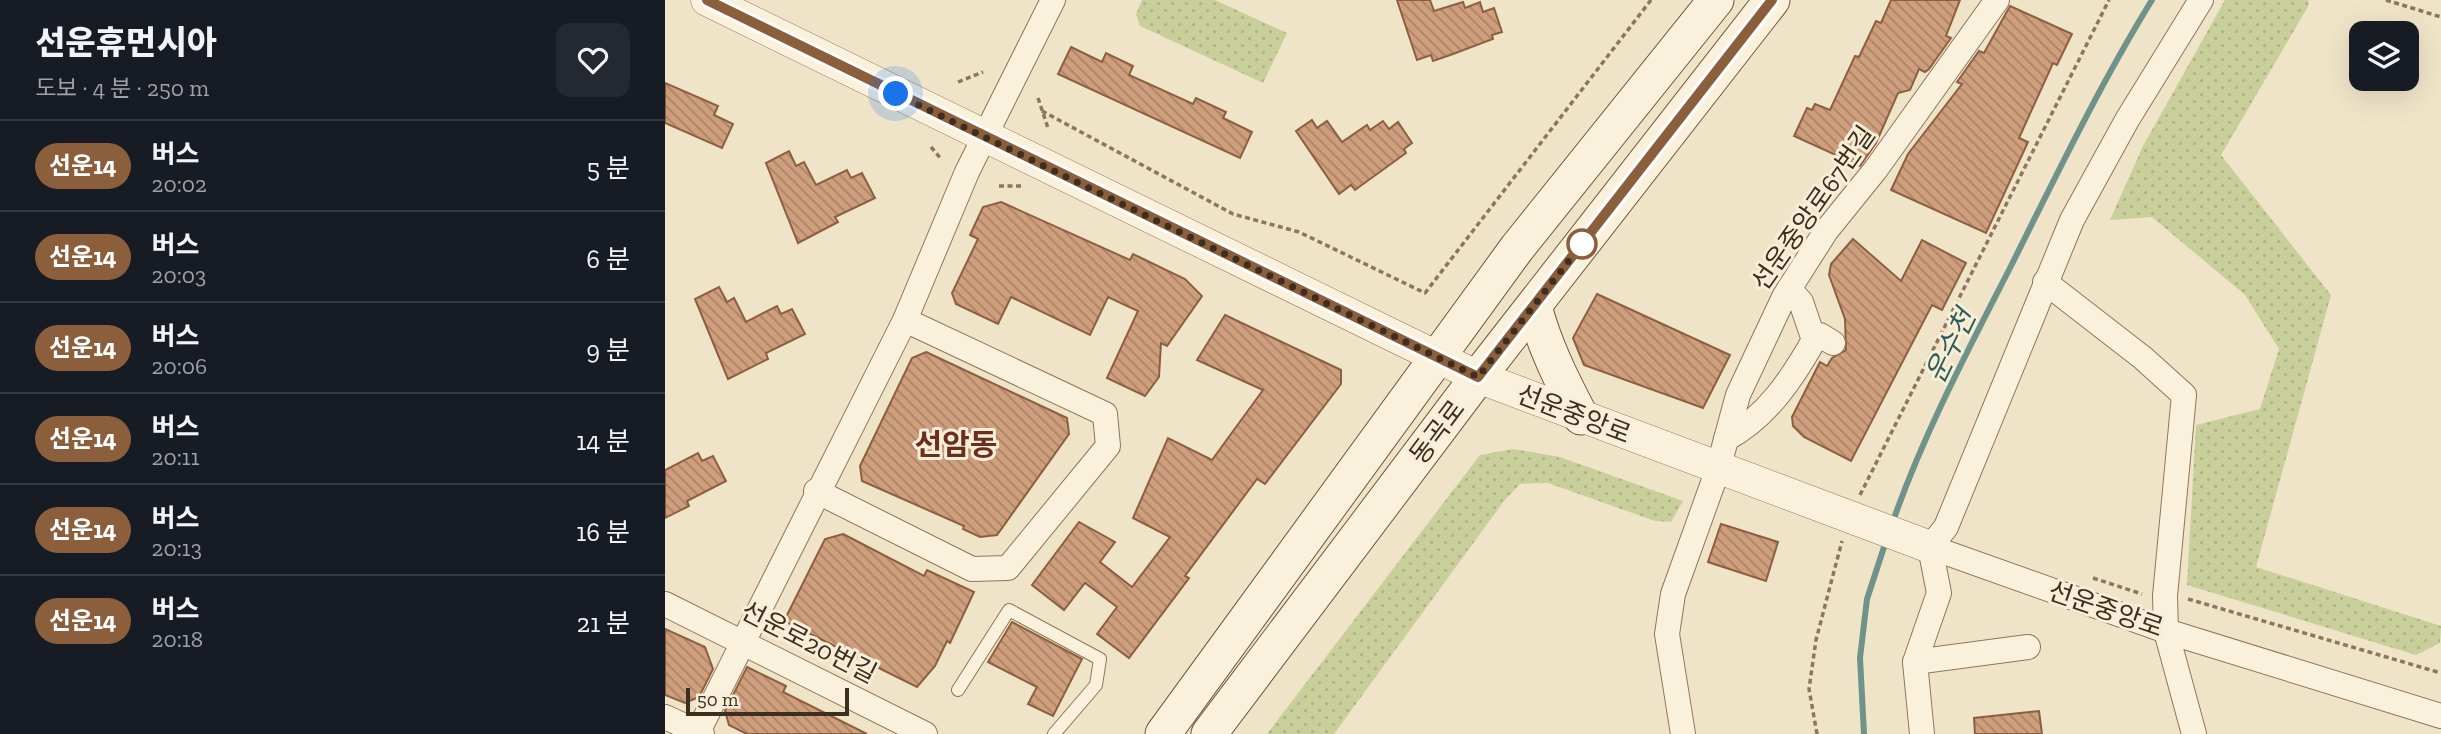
<!DOCTYPE html>
<html lang="ko">
<head>
<meta charset="utf-8">
<style>
	:root { --surface:#171b24; --page:#242831; --text:#f1f3f6; --muted:#9ea1a6; --line:#363941 }
	body { margin:0; font-family:"Zilla Slab","Noto Sans KR",serif; background:var(--page); color:var(--text); height:100vh; display:flex; flex-direction:column; font-size:26px; white-space:nowrap }
	* { box-sizing:border-box; margin:0 }
	p { font-size:23px; color:var(--muted) }
	.icon { flex:none; width:38px; height:38px; fill:none; stroke:currentColor; stroke-width:2; stroke-linecap:round; stroke-linejoin:round }
	.map { position:relative; flex:1; overflow:hidden }
	.panel { display:flex; flex-direction:column; background:var(--surface); width:665px }
	.panel>* { flex:none }
	.badge { padding:0 14px; border-radius:23px; font-size:24px; line-height:46px }
	.controls { position:absolute; left:1684px; top:21px; display:grid; gap:14px }
	.controls a { display:grid; place-items:center; width:70px; height:70px; border-radius:14px; background:var(--surface); box-shadow:0 7px 28px #0002; font-size:35px }
	.scale { position:absolute; left:21px; bottom:18px; width:163px; box-sizing:border-box; padding-left:7px; border:4px solid #3d2e20; border-top:0; font-size:19px; line-height:24px; white-space:nowrap; color:#3d2e20; -webkit-text-stroke:5px #f7eed8; paint-order:stroke }
	.you { position:absolute; width:35px; height:35px; margin:-18px; border:5px solid #fff; border-radius:50%; background:#1a73e8; box-shadow:0 0 0 10px #1a73e833 }
	.map>.badge { position:absolute; translate:-50% -50%; box-shadow:0 0 0 4px #fff }
	.round { display:grid; place-items:center; flex:none; width:74px; height:74px; border-radius:14px; background:var(--page) }
	.overview { display:flex; align-items:center; justify-content:space-between; height:119px; padding:0 35px }
	h1 { font-size:33px; font-weight:800; line-height:52px }
	ul { padding:0; list-style:none }
	li { display:flex; align-items:center; gap:21px; height:91px; padding:0 35px; border-top:2px solid var(--line) }
	li div { flex:1 }
	li b { display:block; font-size:26px }
	li em { font-style:normal }
	li .badge { min-width:77px; font-weight:700; text-align:center }
	main { display:flex; flex:1; min-height:0 }
	.map>svg:first-child { display:block }
	.park { fill:url(#park-dots) }
	.lines { fill:none; stroke-linecap:round; stroke-linejoin:round }
	.stream { stroke:#6f938a; stroke-width:6 }
	.building { fill:url(#building-back-hatch); stroke:#8d5f41; stroke-width:2 }
	.service-casing { stroke:#8d765c; stroke-width:14 }
	.minor-casing { stroke:#8d765c; stroke-width:26 }
	.tertiary-casing { stroke:#8d765c; stroke-width:33 }
	.secondary-casing { stroke:#6f573f; stroke-width:37 }
	.path { stroke:#8d765c; stroke-width:3.5; stroke-dasharray:5 3.5; stroke-linecap:butt }
	.service { stroke:#faf1dc; stroke-width:12 }
	.minor { stroke:#faf1dc; stroke-width:24 }
	.tertiary { stroke:#faf1dc; stroke-width:32 }
	.secondary { stroke:#faf1dc; stroke-width:35 }
	.line-casing { stroke:#fff; stroke-width:16 }
	.line { stroke:#8b5e3c; stroke-width:10 }
	.walk { stroke:#3d2e20; stroke-width:7; stroke-dasharray:0 12.6 }
	.stop-dot { fill:#fff; stroke:#8b5e3c; stroke-width:3.5 }
	.labels { text-anchor:middle; stroke-width:6; stroke-linejoin:round; paint-order:stroke }
	.street-label { font-size:26px; fill:#3d2e20; stroke:#f7eed8 }
	.water-label { font-size:28px; font-style:italic; fill:#2f5d5a; stroke:#f7eed8 }
	.quarter-label { font-size:30px; font-weight:bold; fill:#6b2e1e; stroke:#f7eed8 }
</style>
</head>
<body>
<main>
<section class="panel">
<div class="overview"><div><h1>선운휴먼시아</h1><p>도보 · 4 분 · 250 m</p></div><a class="round"><svg class="icon" aria-label="heart" viewBox="0 0 24 24"><path d="M12 20l-8-8c-3-5 5-10 8-4 3-6 11-1 8 4z"/></svg></a></div>
<ul>
<li><span class="badge" style="background:#8b5e3c;color:#fff">선운14</span><div><b>버스</b><p>20:02</p></div><em>5 분</em></li>
<li><span class="badge" style="background:#8b5e3c;color:#fff">선운14</span><div><b>버스</b><p>20:03</p></div><em>6 분</em></li>
<li><span class="badge" style="background:#8b5e3c;color:#fff">선운14</span><div><b>버스</b><p>20:06</p></div><em>9 분</em></li>
<li><span class="badge" style="background:#8b5e3c;color:#fff">선운14</span><div><b>버스</b><p>20:11</p></div><em>14 분</em></li>
<li><span class="badge" style="background:#8b5e3c;color:#fff">선운14</span><div><b>버스</b><p>20:13</p></div><em>16 분</em></li>
<li><span class="badge" style="background:#8b5e3c;color:#fff">선운14</span><div><b>버스</b><p>20:18</p></div><em>21 분</em></li>
</ul>
</section>
<div class="map">
<svg width="1776" height="734" viewBox="0 0 1776 734">
	<defs>
		<pattern id="park-dots" width="8" height="8" patternUnits="userSpaceOnUse" patternTransform="scale(1.75)"><rect width="8" height="8" fill="#c9cf9b"/><path d="M2 2h.1M6 6h.1" fill="none" stroke="#aeb285" stroke-width="1.8" stroke-linecap="round"/></pattern>
		<pattern id="building-back-hatch" width="6" height="6" patternUnits="userSpaceOnUse" patternTransform="scale(1.75)"><rect width="6" height="6" fill="#cf9f7d"/><path d="M-1 5l2 2M0 0l6 6M5-1l2 2" fill="none" stroke="#a98266"/></pattern>
	</defs>
	<rect width="100%" height="100%" fill="#f0e4c8"/>
	<g class="park">
		<path d="M477 0H550L622 33 598 83 475 26 471 14Z"/>
		<path d="M1560 0H1643L1644 5 1556 155 1666 295 1591 567 1776 626 1775 643 1751 655 1522 585 1531 425 1595 409 1614 349 1580 295 1487 217 1445 220 1478 146Z"/>
		<path d="M848 449 895 457 1018 501 1006 522 990 521 883 483 855 484 839 501 669 734H602L815 455Z"/>
	</g>
	<g class="lines">
		<g class="stream">
			<path d="M1227 524C1258 435 1302 352 1345 268 1390 178 1434 86 1487 0"/>
			<path d="M1199 734 1195 658 1202 599 1221 541"/>
		</g>
	</g>
	<g class="building">
		<path d="M732 0H765L769 11 798 2 800 8 815 2 818 12 829 8 837 32 827 35 828 39 788 54 768 61 766 55 752 60Z"/>
		<path d="M1226 0H1295L1281 36 1286 38 1264 69 1260 72 1254 69 1245 90 1233 93 1211 143 1195 166 1129 136 1142 108 1147 110 1150 104 1165 110 1190 56 1194 57 1211 21 1216 23Z"/>
		<path d="M1345 6 1407 34 1392 65 1388 63 1354 138 1363 142 1321 233 1226 190 1243 154 1297 84 1292 82 1314 51 1319 53Z"/>
		<path d="M406 47 437 62 441 53 468 66 464 75 528 104 531 98 561 112 558 118 587 132 575 158 393 74Z"/>
		<path d="M0 83 53 106 49 115 68 124 57 148 0 123Z"/>
		<path d="M647 120 652 128 662 121 677 142 702 125 705 130 718 121 724 129 733 122 747 143 739 149 741 153 690 190 686 185 674 194 631 131Z"/>
		<path d="M124 151 131 166 139 162 151 185 182 170 186 178 197 173 210 198 170 217 173 222 133 243 101 163Z"/>
		<path d="M336 202 465 260 468 254 520 279 537 296 502 346 496 343 494 377 480 396 442 378 473 311 443 297 425 335 346 297 333 324 291 304 287 293 313 239 305 235 318 207Z"/>
		<path d="M1188 239 1236 281 1257 240 1301 263 1277 310 1267 305 1186 461 1139 437 1128 426 1127 417 1155 362 1162 366 1167 358 1181 350 1180 319 1164 275 1166 264Z"/>
		<path d="M54 287 62 302 69 298 81 322 112 306 116 314 127 309 140 334 101 353 103 359 63 379 30 299Z"/>
		<path d="M932 294 1065 355 1038 408 919 365 908 338Z"/>
		<path d="M560 315 676 370V384L600 484 592 479 520 576 524 578 464 658 432 634 452 607 420 583 399 610 367 585 414 522 450 542 435 562 467 587 505 537 468 518 503 438 547 460 598 390 532 360Z"/>
		<path d="M261 352 402 418 404 434 332 535 315 537 298 529 299 526 197 481 195 466 247 358Z"/>
		<path d="M33 453 37 461 48 456 61 481 22 501 24 506 0 518V470Z"/>
		<path d="M1056 524 1113 542 1101 581 1043 562Z"/>
		<path d="M178 534 259 576 262 570 309 592 285 643 282 641 270 666 252 687 119 621 160 539Z"/>
		<path d="M347 622 417 659 388 716 363 704 372 687 323 662Z"/>
		<path d="M0 629 40 647 48 669 34 697 20 703 0 695Z"/>
		<path d="M82 667 121 686 118 692 202 734H82L64 725 60 711Z"/>
		<path d="M1374 711 1377 734H1310L1309 718Z"/>
	</g>
	<g class="lines">
		<defs>
			<path id="service" d="M293 690 344 610 435 659 431 685 389 734"/>
			<g id="minor">
				<path d="M1380 282 1478 358 1519 395 1500 596 1501 631 1529 734"/>
				<path d="M1124 289 1136 302 1149 340"/>
				<path d="M1061 439C1101 418 1127 379 1149 340L1155 335 1168 343"/>
				<path d="M151 491 307 569 343 568 443 446 440 414 240 320"/>
				<path d="M1265 547 1281 527 1407 220 1462 120 1536 0"/>
				<path d="M1265 547 1501 631 1776 716"/>
				<path d="M0 604 260 734"/>
				<path d="M1250 662 1363 647"/>
				<path d="M0 717 37 734"/>
				<path d="M32 734 240 320 302 172 388 0"/>
				<path d="M1018 734 1002 634 1008 594 1053 469 1073 395 1119 297 1161 231 1211 169 1332 0"/>
				<path d="M1257 734 1250 662 1274 593 1265 547"/>
			</g>
			<path id="tertiary" d="M42 0 813 377 1265 547"/>
			<g id="secondary">
				<path d="M869 306C879 345 897 381 916 417"/>
				<path d="M498 734 852 248 1051 0"/>
				<path d="M544 734 813 377 1107 0"/>
			</g>
		</defs>
		<use href="#service" class="service-casing"/>
		<use href="#minor" class="minor-casing"/>
		<use href="#tertiary" class="tertiary-casing"/>
		<use href="#secondary" class="secondary-casing"/>
		<g class="path">
			<path d="M1721 0 1776 17"/>
			<path d="M293 82 318 72"/>
			<path d="M373 98 383 128"/>
			<path d="M377 111 568 214 634 232 760 293 986 0"/>
			<path d="M266 147 277 160"/>
			<path d="M334 186H359"/>
			<path d="M1195 495 1444 0"/>
			<path d="M1428 578 1477 594"/>
			<path d="M1523 599 1776 673"/>
			<path d="M1152 734 1144 689 1151 640 1177 541"/>
		</g>
		<use href="#service" class="service"/>
		<use href="#minor" class="minor"/>
		<use href="#tertiary" class="tertiary"/>
		<use href="#secondary" class="secondary"/>
	</g>
	<g class="lines">
		<defs>
			<path id="line" d="M42 0 813 377 1107 0"/>
		</defs>
		<use href="#line" class="line-casing"/>
		<use href="#line" class="line"/>
		<path class="walk" d="M231 94 813 377 917 244"/>
	</g>
	<circle class="stop-dot" cx="917" cy="244" r="14"/>
	<g class="labels">
		<g class="street-label">
			<text transform="translate(1148 208) rotate(-55)" y="9">선운중앙로67번길</text>
			<text transform="translate(909 414) rotate(21)" y="9">선운중앙로</text>
			<text transform="translate(772 432) rotate(-53)" y="9">동곡로</text>
			<text transform="translate(1441 609) rotate(19)" y="9">선운중앙로</text>
			<text transform="translate(144 642) rotate(27)" y="9">선운로20번길</text>
		</g>
		<g class="water-label">
			<text transform="translate(1285 346) rotate(-64)" y="10">운수천</text>
		</g>
		<g class="quarter-label">
			<text x="291" y="455">선암동</text>
		</g>
	</g>
</svg>
<div class="controls">
<a><svg class="icon" aria-label="layers" viewBox="0 0 24 24"><path d="M12 4l9 5-9 5-9-5zM3 14l9 5 9-5"/></svg></a>
</div>
<div class="scale">50 m</div>
<div class="you" style="left:231px;top:94px"></div>
</div>
</main>
</body>
</html>
